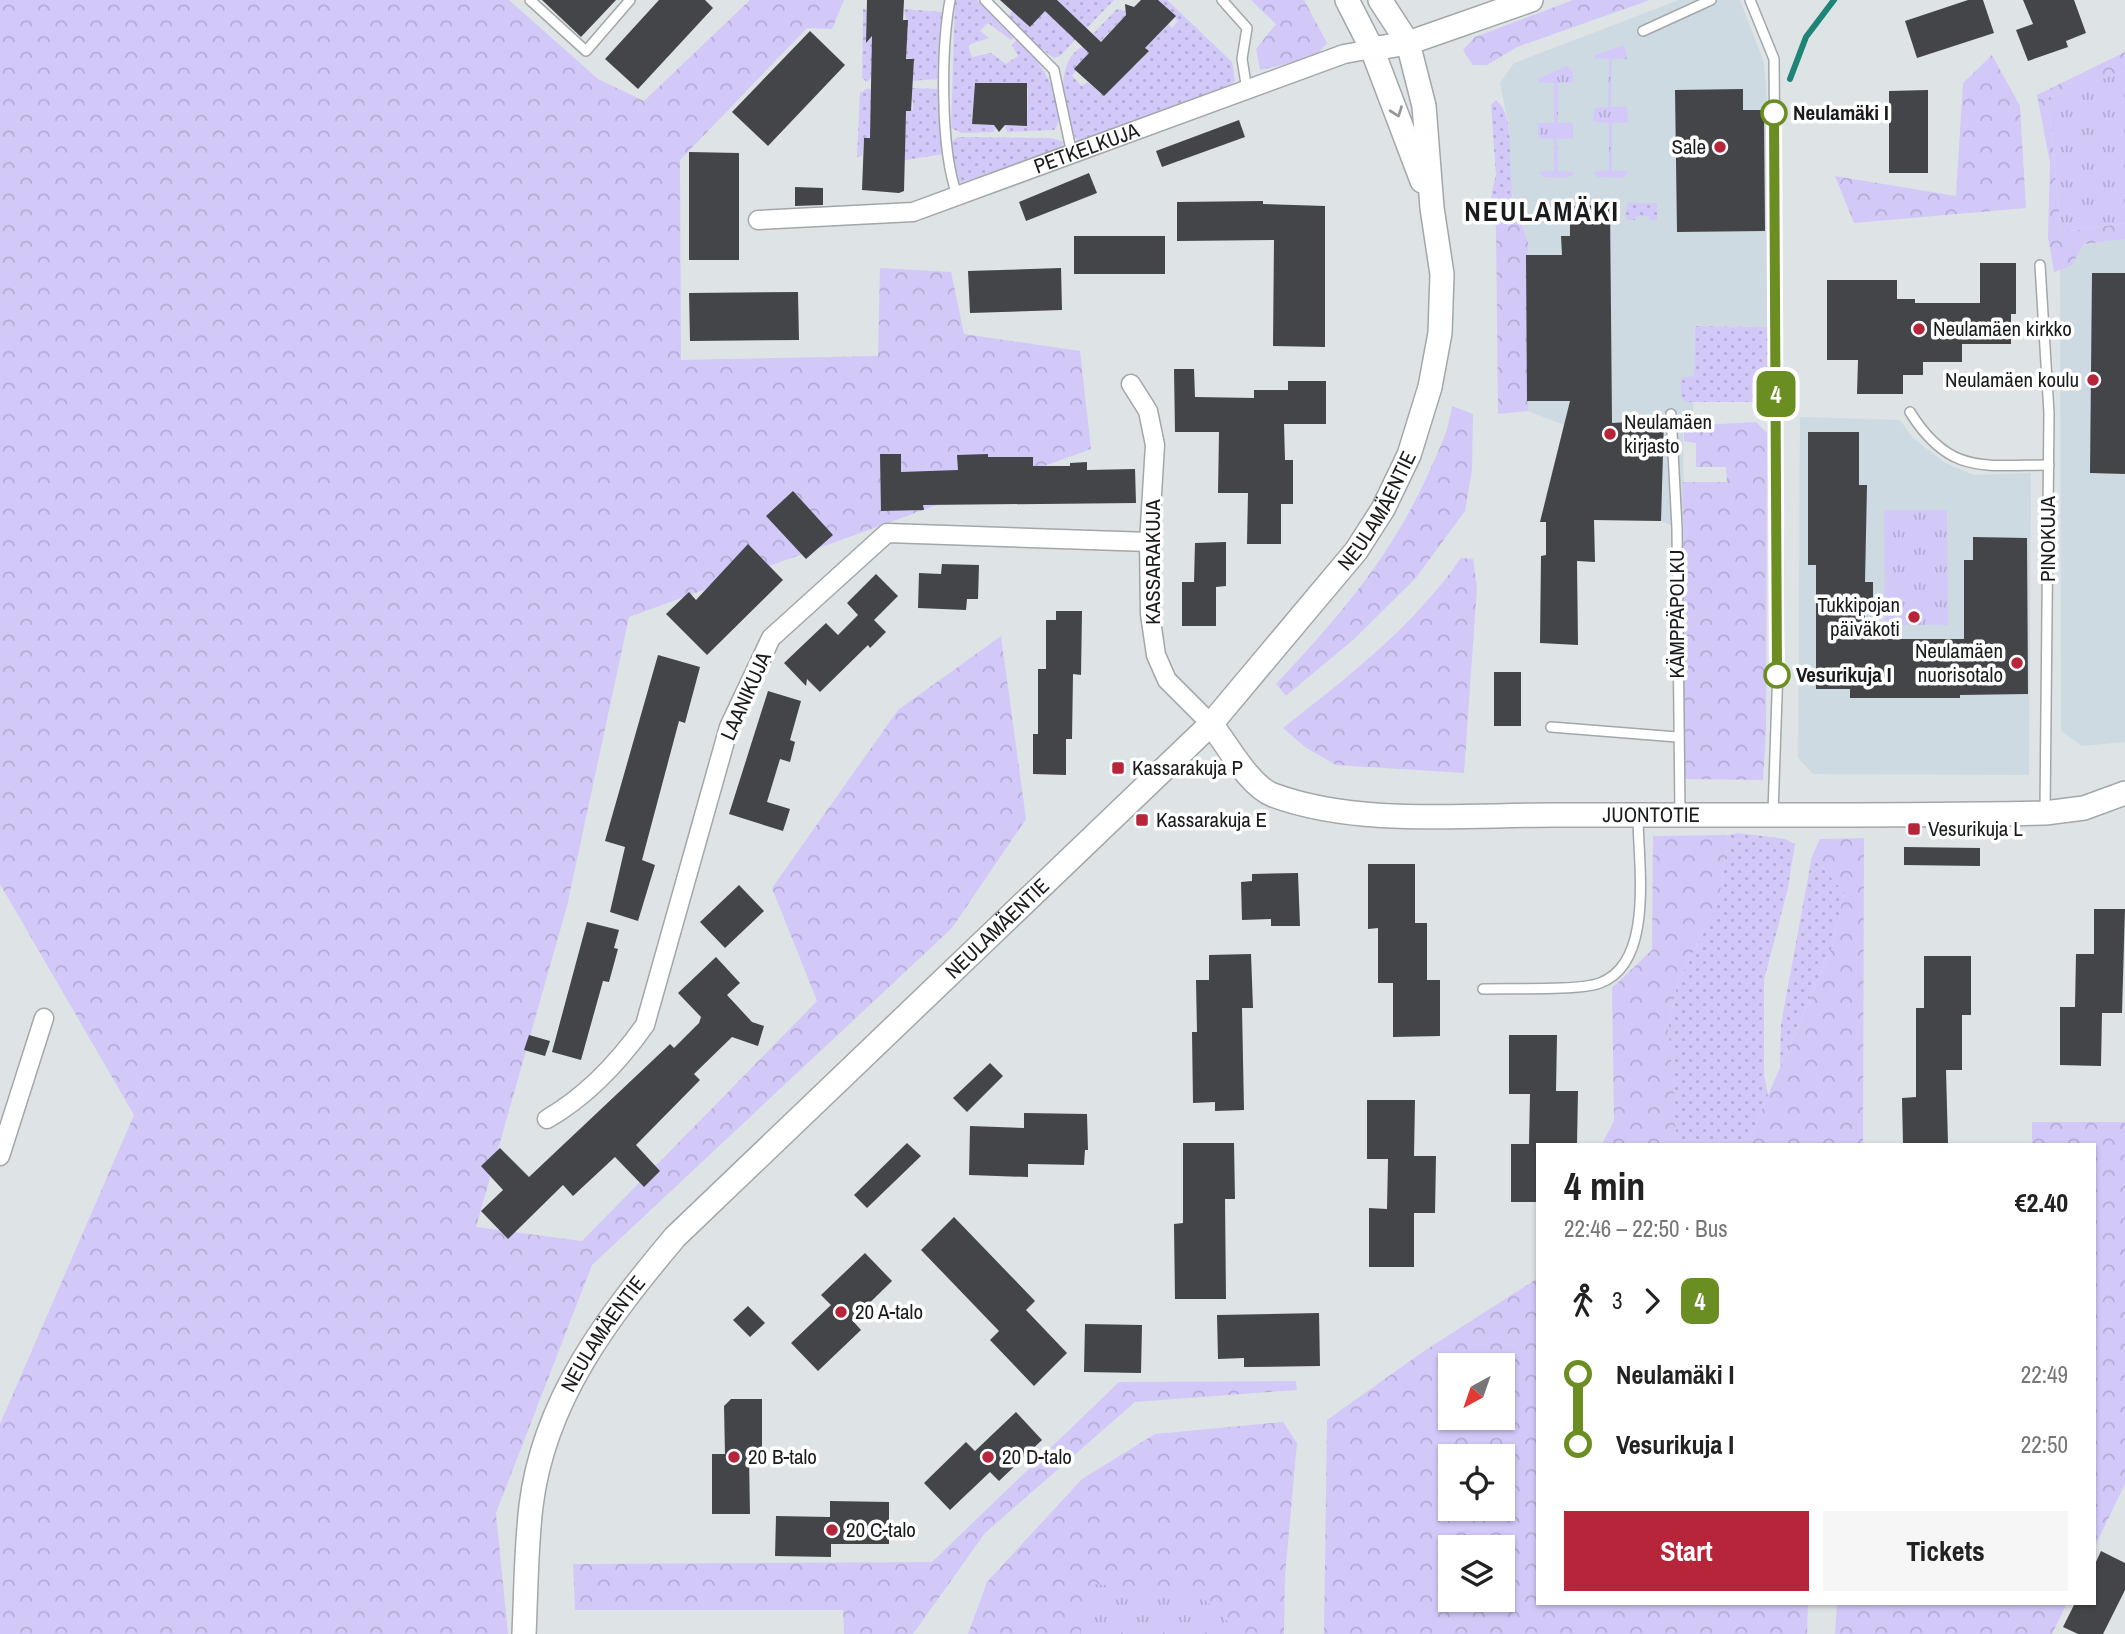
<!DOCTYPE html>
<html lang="en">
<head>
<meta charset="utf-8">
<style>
	:root { --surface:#fff; --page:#f6f6f6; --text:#222; --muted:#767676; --accent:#b7253a }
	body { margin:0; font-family:"Archivo Narrow",sans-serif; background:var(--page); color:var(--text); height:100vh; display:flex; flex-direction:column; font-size:26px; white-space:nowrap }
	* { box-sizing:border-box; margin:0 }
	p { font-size:23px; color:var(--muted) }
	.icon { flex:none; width:38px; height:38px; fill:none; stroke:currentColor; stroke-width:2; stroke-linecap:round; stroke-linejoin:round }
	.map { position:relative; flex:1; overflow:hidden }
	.sheet { position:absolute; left:1536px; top:1143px; width:560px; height:462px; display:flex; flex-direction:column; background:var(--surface); border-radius:0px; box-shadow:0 2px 5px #0004 }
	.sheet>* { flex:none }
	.badge { padding:0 14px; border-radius:10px; font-size:24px; line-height:46px }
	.needle { width:46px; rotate:220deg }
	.tools { position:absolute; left:1438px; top:1353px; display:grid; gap:14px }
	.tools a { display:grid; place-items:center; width:77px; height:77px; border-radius:0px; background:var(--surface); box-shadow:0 2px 5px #0004; font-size:35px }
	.map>.badge { position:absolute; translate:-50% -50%; box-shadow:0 0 0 4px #fff }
	.legs { display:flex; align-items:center; gap:10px; height:77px; padding:0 28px; font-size:23px }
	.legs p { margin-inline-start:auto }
	.overview { display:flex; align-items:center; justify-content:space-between; height:119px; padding:0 28px }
	h1 { font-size:38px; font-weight:700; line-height:52px }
	.primary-button { display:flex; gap:14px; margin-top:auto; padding:14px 28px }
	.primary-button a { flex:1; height:80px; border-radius:0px; background:var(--accent); color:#fff; font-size:28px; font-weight:700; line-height:80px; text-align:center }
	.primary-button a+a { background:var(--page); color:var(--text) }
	ul { padding:0 28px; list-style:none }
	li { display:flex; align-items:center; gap:24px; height:70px; font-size:26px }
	li i { display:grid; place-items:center; width:10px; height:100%; margin:0 9px; background:currentColor }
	li i::after { content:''; width:18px; height:18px; margin:-9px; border:5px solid; border-radius:50%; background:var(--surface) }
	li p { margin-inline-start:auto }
	li:first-child i { background:linear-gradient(#0000 50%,currentColor 0) }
	li:last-child i { background:linear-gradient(currentColor 50%,#0000 0) }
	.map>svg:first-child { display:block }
	.built { fill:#cedae2 }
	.grass { fill:url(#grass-dots) }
	.forest { fill:url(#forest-crowns); fill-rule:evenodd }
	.park { fill:url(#park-tufts) }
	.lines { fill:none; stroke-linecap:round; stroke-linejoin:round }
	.stream { stroke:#1e8576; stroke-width:6 }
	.building { fill:#434549 }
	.service-casing { stroke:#a2a7aa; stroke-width:12 }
	.minor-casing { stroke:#a2a7aa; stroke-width:21 }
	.tertiary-casing { stroke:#a2a7aa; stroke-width:26 }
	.service { stroke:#fff; stroke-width:9 }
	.minor { stroke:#fff; stroke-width:18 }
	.tertiary { stroke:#fff; stroke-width:23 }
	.oneway { stroke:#989899 }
	.line-1-casing { stroke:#fff; stroke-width:16 }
	.line-1 { stroke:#6b8e23; stroke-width:10 }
	.stop-1-dot { fill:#fff; stroke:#6b8e23; stroke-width:3.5 }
	.poi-dot { fill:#b7253a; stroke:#fff; stroke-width:2.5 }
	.labels { text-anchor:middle; stroke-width:7; stroke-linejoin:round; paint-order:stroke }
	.stop-label { font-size:21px; font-weight:bold; fill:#191b1c; stroke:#fff; text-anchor:start }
	.poi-label { font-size:21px; fill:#191b1c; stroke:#fff; text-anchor:start }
	.street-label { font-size:21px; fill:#191b1c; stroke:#fff }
	.district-label { font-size:28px; font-weight:bold; letter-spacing:2px; fill:#191b1c; stroke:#fff }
</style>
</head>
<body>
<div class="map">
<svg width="2125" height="1634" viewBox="0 0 2125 1634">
	<defs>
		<pattern id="grass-dots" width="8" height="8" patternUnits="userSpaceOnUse" patternTransform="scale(1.75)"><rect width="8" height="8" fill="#d2c9f9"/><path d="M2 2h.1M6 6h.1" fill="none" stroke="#b4acd5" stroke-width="1.8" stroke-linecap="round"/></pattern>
		<pattern id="forest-crowns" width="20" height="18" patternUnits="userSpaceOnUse" patternTransform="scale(1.75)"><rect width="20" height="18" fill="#d2c9f9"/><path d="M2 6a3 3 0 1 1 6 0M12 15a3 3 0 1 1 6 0" fill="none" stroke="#b4acd5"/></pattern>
		<pattern id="park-tufts" width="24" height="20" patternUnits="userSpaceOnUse" patternTransform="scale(1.75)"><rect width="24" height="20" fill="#d2c9f9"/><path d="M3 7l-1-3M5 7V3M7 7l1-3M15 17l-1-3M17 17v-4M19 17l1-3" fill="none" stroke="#b4acd5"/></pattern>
	</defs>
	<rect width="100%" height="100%" fill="#dee3e6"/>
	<g class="built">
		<path d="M1679 0H1740L1764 63 1767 101 1769 327 1695 326 1693 413 1683 422 1684 519 1677 528 1661 521 1594 520 1545 499 1564 425 1528 411V241L1510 186V133L1500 83 1514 63Z"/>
		<path d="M2125 234V742L2082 746 2061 731 2060 244Z"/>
		<path d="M1800 417 1900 420 1912 437 1945 463 1974 475 2031 473 2029 775 1813 774 1798 758Z"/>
	</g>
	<g class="grass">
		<path d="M955 0H977L1016 36 1011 40 988 23 980 31 989 38 968 45 972 57 991 53 1006 64 1018 56 1012 45 1018 38C1035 55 1074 107 1054 130L1007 132 1005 125H1027L1028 88 975 83 972 124 994 125 996 128 993 132 962 133 951 128Z"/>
		<path d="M1048 0H1114L1082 33 1079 32 1084 26 1069 12 1058 23 1073 38 1078 37 1060 56 1054 58 1036 45 1008 17 1012 11 1030 26Z"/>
		<path d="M1158 0H1167L1232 62 1235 81 1221 90 1078 141C1061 119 1053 59 1084 46L1089 53 1072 76 1082 86 1087 82 1104 96 1111 89 1108 86 1130 63 1134 67 1149 51 1145 48 1168 24 1172 28 1178 21Z"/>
		<path d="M863 8 867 11 866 31H908L904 9 942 12 939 79 908 81V58H872L871 78 867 82 862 78Z"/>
		<path d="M1117 9 1126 11V15L1097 45 1089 38Z"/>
		<path d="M868 88 871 90V112L913 110V101H908V88L941 89 943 154 900 161V150L905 149V140L864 138 862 156 857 157 860 93Z"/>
		<path d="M1496 100C1518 117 1506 174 1514 202L1491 196 1496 175 1491 105Z"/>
		<path d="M958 137 1050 138 1065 142 1059 149 960 183 957 180 950 143Z"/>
		<path d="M1628 203H1657V221L1650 220 1649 216H1636L1635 220H1628L1625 216Z"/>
		<path d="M1695 326 1769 327 1770 394 1765 402H1686L1681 396V378L1694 376Z"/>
		<path d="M1738 833 1785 839 1795 844 1788 888 1764 980V1075L1768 1095 1747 1144H1676L1674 1085 1668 1029 1677 984 1719 901 1728 835Z"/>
		<path d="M1812 856 1844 892 1832 947 1780 1067 1781 1024Z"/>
	</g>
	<g class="forest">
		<path d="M0 0H509L598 79 644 101 750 0H844L832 29 807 28 680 160 681 360 878 356 880 268 951 272 964 334 1080 351 1091 449 629 617 567 906 476 1227 582 1241 817 1001 772 888 898 710 1001 636 1026 819 952 928 592 1265 496 1513 508 1634H0V1424L134 1115 0 884Z"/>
		<path d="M1251 0H1304L1327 43 1314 58 1260 70 1256 49 1276 24Z"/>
		<path d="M1573 0H1650L1517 47 1487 65H1473L1463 50 1475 37Z"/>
		<path d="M2125 52V71L2048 98 2061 232 2125 223V239L2084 244 2071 266 2054 272 2048 237 2050 163 2037 95Z"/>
		<path d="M1992 55 2020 106 2026 208 1854 223 1835 176 1956 196 1963 83Z"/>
		<path d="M1491 196 1514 202 1528 241V411L1498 414 1496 228Z"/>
		<path d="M1452 406 1473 414 1472 470 1465 511 1415 579 1353 640 1286 696 1276 684C1339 617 1391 557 1429 472 1439 450 1449 430 1452 406Z"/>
		<path d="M1756 422 1767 433 1766 731 1763 780 1684 779 1683 482H1727L1726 467H1696V443L1684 441V426Z"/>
		<path d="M1461 558 1473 559 1477 587 1464 773 1336 765 1305 747 1283 728C1349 676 1413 627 1461 558Z"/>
		<path d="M1728 835 1719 901 1677 984 1668 1029 1674 1085 1676 1144H1602L1614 1121 1612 988 1652 950 1653 836Z"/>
		<path d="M1864 838 1863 1144H1747L1832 947 1844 892 1812 856 1820 839Z"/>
		<path d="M2032 1122H2125V1484L2095 1546V1144H2032Z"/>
		<path d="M1538 1278V1603H1808L1807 1634H1324L1327 1420 1424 1351ZM1451 1365H1503V1418H1451ZM1451 1456H1503V1508H1451ZM1451 1547H1503V1600H1451Z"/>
		<path d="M1296 1381 1297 1390 1135 1402 985 1533 913 1634H844L843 1610H575L573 1564 932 1562 1119 1382Z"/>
		<path d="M1283 1422 1297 1443 1285 1576 1284 1634H968L987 1582 1082 1479 1155 1434Z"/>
		<path d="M1837 1603H2067L2052 1634H1835Z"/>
	</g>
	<g class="park">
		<path d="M1624 45 1628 59H1612L1611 107H1627L1628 123H1612V171H1627V174L1622 178 1597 177 1593 172 1609 170V123L1593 122 1594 108 1608 107 1609 59 1594 58 1595 55Z"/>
		<path d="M1567 66 1573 72V82L1558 83V123H1573V139H1557L1558 171 1573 172V175L1567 178 1543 177 1539 172 1554 171V139L1539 138 1538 123H1554V83H1539V78Z"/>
		<path d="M2125 71V223L2061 232 2048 98Z"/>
		<path d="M1884 510H1947L1948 625H1885Z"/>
		<path d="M1093 1584 1199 1594 1236 1629 1234 1634H1080Z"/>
	</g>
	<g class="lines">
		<path class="stream" d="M1790 79 1806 37 1834 0"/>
	</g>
	<g class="building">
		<path d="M542 0H616L581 37Z"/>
		<path d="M659 0H705L713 8 638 89 605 59Z"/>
		<path d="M867 0H904L903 20H908L906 59H914L911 111H906L904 191 899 193 862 190 864 138H870L872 36 866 43Z"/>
		<path d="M1000 0H1057L1101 42 1126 15 1125 4 1134 7 1141 0H1158L1176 16 1145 48 1149 51 1104 96 1074 69 1089 53 1045 11 1030 27Z"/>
		<path d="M1968 0H1983L1994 33 1917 58 1905 21Z"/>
		<path d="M2023 0H2074L2086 33 2066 41 2068 47 2028 61 2016 30 2033 24Z"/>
		<path d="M810 31 845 65 768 146 732 112Z"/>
		<path d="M975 83H1027V126L1005 125 999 132 994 125 972 124Z"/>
		<path d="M1743 89V110H1764L1765 231 1677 232 1675 90Z"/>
		<path d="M1928 90V173H1889V91Z"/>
		<path d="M1239 120 1245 137 1162 167 1156 151Z"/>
		<path d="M689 152 739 153V260H689Z"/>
		<path d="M1089 173 1097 193 1026 221 1019 202Z"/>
		<path d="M795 187 823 188V205L795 206Z"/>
		<path d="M1263 201V204L1325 206V347L1273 346 1274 240 1177 241V202Z"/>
		<path d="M1610 205 1612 423 1664 420 1661 521 1594 520 1595 562 1577 561 1578 645 1540 643 1541 556 1546 555V522H1540L1570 401H1527L1526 255H1562L1561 236H1570V206Z"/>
		<rect x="1074" y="236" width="91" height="38"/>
		<path d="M1980 263H2016V314H2011V344H1962V362H1923V375H1903V394H1857L1858 360H1827V280H1897V299H1915V303H1980Z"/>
		<path d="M1061 268 1062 310 970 313 968 271Z"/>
		<path d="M2092 273H2125V474L2090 473Z"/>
		<path d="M798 292 799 340 690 341 689 293Z"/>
		<path d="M1174 369H1194L1195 397 1254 398V390H1288V381H1326V424H1284L1285 460H1293V504H1281V544H1247L1248 493H1218L1219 432H1175Z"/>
		<path d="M1808 432H1859V485H1867L1865 582H1873V605L1865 606V639H1964V560H1973V537L2027 538 2028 694 1960 695V698H1850V689H1816V565H1808Z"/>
		<path d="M880 454H901V472L958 470 957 455 988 454V457H1033V466H1070V463L1087 462V470L1135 469 1136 503 923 505 924 510 881 511Z"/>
		<path d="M793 491 833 535 806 559 766 516Z"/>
		<path d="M1226 542V586L1216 587V626H1182V582H1194L1195 543Z"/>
		<path d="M748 544 783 580 707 655 666 614 689 592 696 600Z"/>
		<path d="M942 564 979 565 978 599H967L966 610 918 608 919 573 941 574Z"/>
		<path d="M876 574 898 596 874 620 886 632 870 648 868 645 820 692 807 679 806 686 784 663 826 623 838 635 858 615 847 603Z"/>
		<path d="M1056 611H1082L1081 675 1073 674 1072 739H1066V775L1033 774V734H1038V669H1046V620H1056Z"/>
		<path d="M658 655 700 667 685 723 679 721 642 860 655 865 638 921 610 912 625 847 605 841Z"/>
		<rect x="1494" y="672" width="27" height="54"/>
		<path d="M768 691 801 701 790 740 795 742 790 762 780 759 767 802 790 809 783 831 729 814Z"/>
		<path d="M1904 847 1980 848V866L1904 865Z"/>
		<path d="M1368 864H1415V923H1427V980H1440V1036L1393 1037V983H1378V928L1368 929Z"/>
		<path d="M1298 873 1300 926H1271V919L1242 920 1241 882 1252 881V874Z"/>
		<path d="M739 885 764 911 725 948 700 922Z"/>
		<path d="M2094 909H2125L2122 1013H2102L2101 1066 2060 1065V1007H2075L2076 954H2094Z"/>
		<path d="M587 922 619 930 614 948 618 949 609 982 603 981 581 1060 552 1052Z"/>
		<path d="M1251 954 1253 1008H1242L1244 1110 1215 1111V1102L1193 1103 1192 1032H1197L1196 980H1209V955Z"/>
		<path d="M1924 956H1971V1015H1962V1070H1946L1948 1144H1903L1902 1098 1916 1097V1008H1924Z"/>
		<path d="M716 957 740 983 727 995 752 1022 764 1026 758 1046 732 1037 694 1074 700 1080 636 1145 660 1171 644 1187 615 1157 573 1196 563 1185 508 1239 481 1211 503 1190 481 1166 500 1148 529 1177 670 1044 674 1048 699 1023 701 1017 678 993Z"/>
		<path d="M529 1035 550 1041 545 1056 524 1050Z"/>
		<path d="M1509 1035H1557L1556 1091H1578L1577 1144H1538V1202H1511V1144H1529L1530 1094H1509Z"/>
		<path d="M990 1063 1003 1076 967 1112 953 1098Z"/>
		<path d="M1367 1100H1415L1414 1156H1436L1435 1213H1414V1267H1369V1208L1387 1209 1388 1159H1367Z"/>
		<path d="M1024 1113 1087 1114 1088 1150H1085L1084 1165 1028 1164V1177L969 1175 970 1126 1024 1128Z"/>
		<path d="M907 1143 921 1156 867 1208 854 1195Z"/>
		<path d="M1183 1143H1234L1235 1199H1225L1226 1299H1175L1174 1224 1183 1223Z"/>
		<path d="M954 1217 1035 1301 1026 1310 1067 1353 1034 1386 990 1340 999 1331 921 1250Z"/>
		<path d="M865 1253 892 1281 852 1320 861 1330 818 1371 791 1343 831 1305 821 1295Z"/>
		<path d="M748 1306 765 1323 750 1337 733 1320Z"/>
		<path d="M1319 1313 1320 1366 1244 1367V1358L1218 1359 1217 1315Z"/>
		<path d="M1085 1324 1142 1325 1141 1373 1084 1372Z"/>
		<path d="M731 1399H762V1457H749L750 1514H712V1454H725L724 1406Z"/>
		<path d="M1016 1412 1042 1440 999 1481 990 1472 950 1510 924 1483 966 1442 975 1451Z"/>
		<path d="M830 1501 889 1502V1544H831V1557L775 1556 776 1516 830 1517Z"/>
		<path d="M2101 1551 2125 1563V1590L2103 1634H2078L2063 1627 2075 1603H2095V1564Z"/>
	</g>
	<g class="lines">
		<defs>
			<g id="service">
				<path d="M530 0 586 51 630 0"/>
				<path d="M950 0C941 49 940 148 957 195"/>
				<path d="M985 0 1054 70 1072 154"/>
				<path d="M1222 0 1247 28 1242 59 1247 90"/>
				<path d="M1750 0 1774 59 1779 637 1773 813"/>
				<path d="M1643 31 1711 0"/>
				<path d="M2040 265 2049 413 2045 812"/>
				<path d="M1910 412C1949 475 1983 465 2049 465"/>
				<path d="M1671 414 1677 528 1680 814"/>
				<path d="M1551 727 1677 737"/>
				<path d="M1483 989C1509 988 1579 991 1600 983 1655 963 1638 863 1638 817"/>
			</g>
			<g id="minor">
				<path id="s1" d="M758 220 913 212 1344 54 1372 49"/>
				<path d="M1131 384 1148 411 1155 445 1149 542 1150 614 1156 655 1167 680 1211 724"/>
				<path d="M547 1119C587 1096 618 1063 645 1025L729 727 771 638 887 533 1149 542"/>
				<path d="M0 1156 44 1018"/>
			</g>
			<g id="tertiary">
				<path d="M1347 0 1372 49 1422 181"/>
				<path d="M1372 49 1408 43 1531 0"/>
				<path id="s2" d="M1211 724C1227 744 1249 786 1273 795 1356 826 1464 815 1552 815 1716 815 1880 816 2045 813L2084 808 2125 793"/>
				<path id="s3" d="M524 1634C526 1592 526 1548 531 1506 544 1399 608 1317 675 1237L1211 724 1356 551 1383 509 1409 455 1430 387 1440 333 1442 274 1432 208 1424 106 1408 43 1380 0"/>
			</g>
		</defs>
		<use href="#service" class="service-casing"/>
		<use href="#minor" class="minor-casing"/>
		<use href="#tertiary" class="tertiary-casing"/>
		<use href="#service" class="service"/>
		<use href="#minor" class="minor"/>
		<use href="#tertiary" class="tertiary"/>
	</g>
	<defs><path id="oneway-chevron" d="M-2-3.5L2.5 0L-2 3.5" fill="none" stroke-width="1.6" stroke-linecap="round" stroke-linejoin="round" transform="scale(1.75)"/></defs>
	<use class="oneway" href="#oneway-chevron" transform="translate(1397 112) rotate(70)"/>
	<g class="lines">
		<defs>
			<path id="line-1" d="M1774 113 1777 675"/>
		</defs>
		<use href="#line-1" class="line-1-casing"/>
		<use href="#line-1" class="line-1"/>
	</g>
	<g class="stop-1-dot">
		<circle cx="1774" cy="113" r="12"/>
		<circle cx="1777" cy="675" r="12"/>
	</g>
	<g class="poi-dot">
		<circle cx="1720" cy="147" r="7"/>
		<circle cx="1919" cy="329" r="7"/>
		<circle cx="2093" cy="380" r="7"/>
		<circle cx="1610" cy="434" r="7"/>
		<circle cx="1914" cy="617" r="7"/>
		<circle cx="2017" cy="663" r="7"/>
		<rect x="1111" y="761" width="14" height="14" rx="3.5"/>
		<rect x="1135" y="813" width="14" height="14" rx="3.5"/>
		<rect x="1907" y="822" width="14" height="14" rx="3.5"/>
		<circle cx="841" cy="1312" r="7"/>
		<circle cx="734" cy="1457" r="7"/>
		<circle cx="988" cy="1457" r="7"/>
		<circle cx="832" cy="1530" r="7"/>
	</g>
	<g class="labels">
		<g class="stop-label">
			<text x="1793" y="120">Neulamäki I</text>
			<text x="1796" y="682">Vesurikuja I</text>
		</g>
		<g class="poi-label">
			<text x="1706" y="154" text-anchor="end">Sale</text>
			<text x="1933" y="336">Neulamäen kirkko</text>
			<text x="2079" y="387" text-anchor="end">Neulamäen koulu</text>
			<text x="1624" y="429">Neulamäen<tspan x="1624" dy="24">kirjasto</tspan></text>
			<text x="1900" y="612" text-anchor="end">Tukkipojan<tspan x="1900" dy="24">päiväkoti</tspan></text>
			<text x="2003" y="658" text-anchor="end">Neulamäen<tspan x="2003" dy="24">nuorisotalo</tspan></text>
			<text x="1132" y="775">Kassarakuja P</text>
			<text x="1156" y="827">Kassarakuja E</text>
			<text x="1928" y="836">Vesurikuja L</text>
			<text x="855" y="1319">20 A-talo</text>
			<text x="748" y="1464">20 B-talo</text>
			<text x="1002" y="1464">20 D-talo</text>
			<text x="846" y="1537">20 C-talo</text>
		</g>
		<g class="street-label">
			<text dy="7" stroke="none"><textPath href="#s1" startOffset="340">PETKELKUJA</textPath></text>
			<text dy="7" stroke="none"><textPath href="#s3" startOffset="1451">NEULAMÄENTIE</textPath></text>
			<text transform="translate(2048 539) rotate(-90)" y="7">PINOKUJA</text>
			<text transform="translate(1153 562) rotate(-90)" y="7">KASSARAKUJA</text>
			<text transform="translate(1677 614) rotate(-90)" y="7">KÄMPPÄPOLKU</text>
			<text transform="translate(746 696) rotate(-66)" y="7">LAANIKUJA</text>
			<text dy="7" stroke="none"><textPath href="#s2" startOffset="476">JUONTOTIE</textPath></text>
			<text dy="7" stroke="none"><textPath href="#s3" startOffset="884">NEULAMÄENTIE</textPath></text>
			<text dy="7" stroke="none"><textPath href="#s3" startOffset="317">NEULAMÄENTIE</textPath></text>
		</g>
		<g class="district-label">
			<text x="1542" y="221">NEULAMÄKI</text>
		</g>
	</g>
</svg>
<div class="tools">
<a><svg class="needle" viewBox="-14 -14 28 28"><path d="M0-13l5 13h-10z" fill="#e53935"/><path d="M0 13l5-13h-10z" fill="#767676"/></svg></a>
<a><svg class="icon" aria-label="locate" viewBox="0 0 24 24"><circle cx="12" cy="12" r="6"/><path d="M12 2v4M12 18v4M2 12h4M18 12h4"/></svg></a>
<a><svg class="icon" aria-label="layers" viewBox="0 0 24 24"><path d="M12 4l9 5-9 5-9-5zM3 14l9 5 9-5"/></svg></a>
</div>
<b class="badge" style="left:1776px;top:394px;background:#6b8e23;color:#fff">4</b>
<section class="sheet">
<div class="overview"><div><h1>4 min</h1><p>22:46 – 22:50 · Bus</p></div><b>€2.40</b></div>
<div class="legs"><svg class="icon" aria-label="walk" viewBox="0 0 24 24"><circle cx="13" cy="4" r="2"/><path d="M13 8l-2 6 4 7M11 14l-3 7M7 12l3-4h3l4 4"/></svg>3<svg class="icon" aria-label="forward" viewBox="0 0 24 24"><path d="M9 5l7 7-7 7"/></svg><b class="badge" style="background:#6b8e23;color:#fff">4</b></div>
<ul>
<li><i style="color:#6b8e23"></i><b>Neulamäki I</b><p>22:49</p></li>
<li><i style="color:#6b8e23"></i><b>Vesurikuja I</b><p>22:50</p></li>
</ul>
<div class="primary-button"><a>Start</a><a>Tickets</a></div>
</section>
</div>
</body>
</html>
